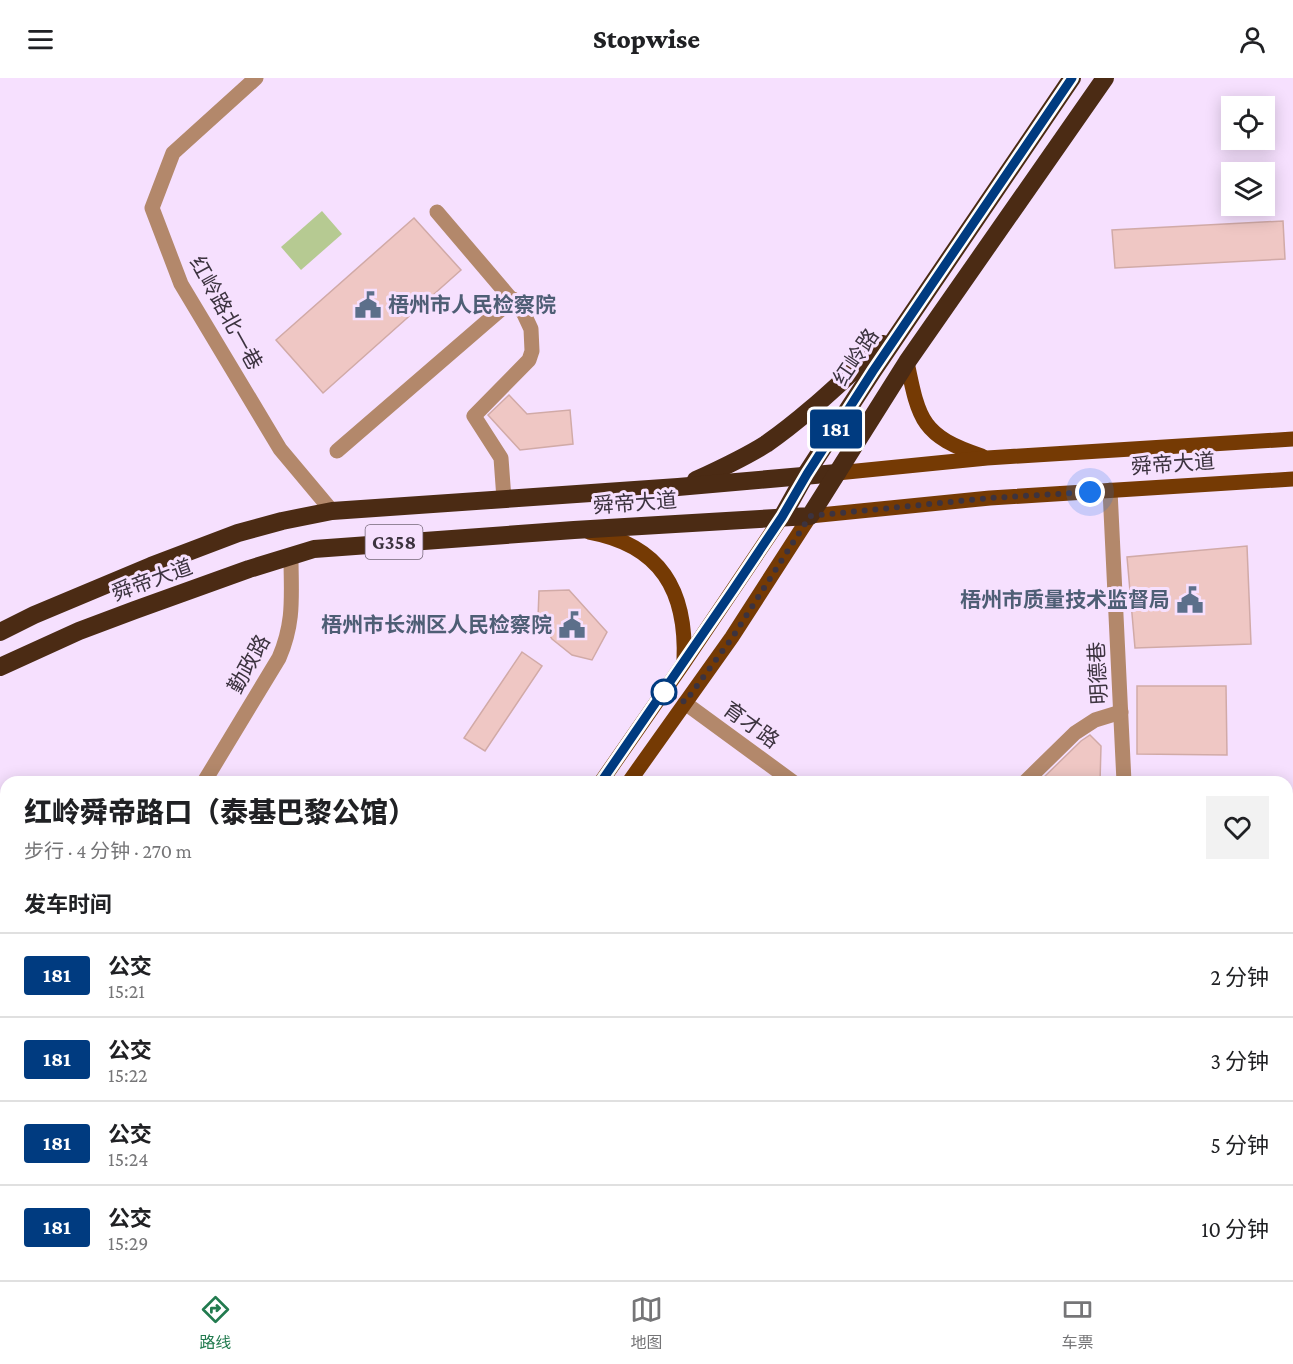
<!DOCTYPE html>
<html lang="zh">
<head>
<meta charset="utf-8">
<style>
	:root { --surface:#fff; --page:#f2f2f2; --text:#202124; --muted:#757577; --line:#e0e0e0; --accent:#227b4f }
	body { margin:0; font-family:"Crimson Pro","Noto Sans SC",serif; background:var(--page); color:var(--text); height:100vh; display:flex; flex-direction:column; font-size:22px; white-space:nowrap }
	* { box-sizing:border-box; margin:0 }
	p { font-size:20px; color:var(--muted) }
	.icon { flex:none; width:33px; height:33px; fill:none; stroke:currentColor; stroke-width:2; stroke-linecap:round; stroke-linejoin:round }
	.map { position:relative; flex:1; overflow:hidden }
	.side { position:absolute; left:0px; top:698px; width:1293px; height:506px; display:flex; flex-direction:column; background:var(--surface); border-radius:18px 18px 0 0; box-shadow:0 3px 15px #0003 }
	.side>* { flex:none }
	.badge { padding:0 12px; border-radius:4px; font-size:21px; line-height:39px }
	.buttons { position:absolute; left:1221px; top:18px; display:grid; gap:12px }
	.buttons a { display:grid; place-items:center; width:54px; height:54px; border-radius:0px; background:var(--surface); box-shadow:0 3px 15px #0003; font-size:30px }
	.you { position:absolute; width:30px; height:30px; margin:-15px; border:4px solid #fff; border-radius:50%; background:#1a73e8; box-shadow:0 0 0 9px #1a73e833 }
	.map>.badge { position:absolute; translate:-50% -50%; box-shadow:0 0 0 3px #fff }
	h2 { padding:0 24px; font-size:22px; line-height:54px }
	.round { display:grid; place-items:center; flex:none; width:63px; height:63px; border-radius:0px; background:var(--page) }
	.overview { display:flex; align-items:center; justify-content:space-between; height:102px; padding:0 24px }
	h1 { font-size:28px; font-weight:800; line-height:45px }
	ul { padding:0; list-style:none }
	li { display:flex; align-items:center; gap:18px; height:84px; padding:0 24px; border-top:2px solid var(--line) }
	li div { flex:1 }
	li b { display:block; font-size:22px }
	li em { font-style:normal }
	li .badge { min-width:66px; font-weight:700; text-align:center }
	header { display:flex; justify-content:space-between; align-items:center; height:78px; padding:0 24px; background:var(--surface); font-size:27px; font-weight:800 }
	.tab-bar { display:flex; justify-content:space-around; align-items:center; height:84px; border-top:2px solid var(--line); background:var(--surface); font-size:16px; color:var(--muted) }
	.tab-bar a { display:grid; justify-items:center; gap:3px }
	.tab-bar .active { color:var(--accent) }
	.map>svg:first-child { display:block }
	.education { fill:#f2d8db }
	.green { fill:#b6ca92 }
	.building { fill:#efc7c4; stroke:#d1aaa7; stroke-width:1.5 }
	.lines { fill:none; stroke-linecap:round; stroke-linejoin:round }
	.minor { stroke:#b3886b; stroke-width:15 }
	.major { stroke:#753a04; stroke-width:15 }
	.highway { stroke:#4b2b14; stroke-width:18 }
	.line-casing { stroke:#fff; stroke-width:14 }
	.line { stroke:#003b80; stroke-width:9 }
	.walk { stroke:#3c333f; stroke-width:6; stroke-dasharray:0 10.8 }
	.stop-dot { fill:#fff; stroke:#003b80; stroke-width:3 }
	.labels { text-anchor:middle; stroke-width:6; stroke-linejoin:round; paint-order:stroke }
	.shield { fill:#f6e0fe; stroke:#746778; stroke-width:1.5 }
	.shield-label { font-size:20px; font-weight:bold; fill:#3c333f }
	.service-label { font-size:21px; font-weight:bold; fill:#4e5e75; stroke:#f6e0fe; text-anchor:end }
	.street-label { font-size:21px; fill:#3c333f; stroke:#f6e0fe }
</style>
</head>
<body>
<header><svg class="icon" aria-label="menu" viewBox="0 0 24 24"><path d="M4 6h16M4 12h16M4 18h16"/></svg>Stopwise<svg class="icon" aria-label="person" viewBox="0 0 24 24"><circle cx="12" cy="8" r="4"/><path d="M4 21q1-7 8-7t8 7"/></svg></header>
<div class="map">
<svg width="1293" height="1202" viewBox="0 0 1293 1202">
	<rect width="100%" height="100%" fill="#f6e0fe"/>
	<path class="education" d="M1293 770V1004L1287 1005V771Z"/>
	<path class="green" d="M322 133 342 156 301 192 281 169Z"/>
	<g class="building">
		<path d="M414 140 461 192 323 315 276 262Z"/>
		<path d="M1283 143 1285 181 1115 190 1112 152Z"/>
		<path d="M509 317 527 336 570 332 573 366 520 372 488 337Z"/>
		<path d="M1247 468 1251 566 1135 570 1127 479Z"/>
		<path d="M569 512 607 554 592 582 572 577 552 561 538 540 539 513Z"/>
		<path d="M522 574 542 588 485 673 464 660Z"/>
		<path d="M1137 608H1226L1227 677 1137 676Z"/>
		<path d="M1090 657 1101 668 1100 704H1039L1081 663Z"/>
	</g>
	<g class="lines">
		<g class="minor">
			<path d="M256 0 173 75 152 130 181 206 280 371 332 433"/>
			<path d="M437 134 524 236 531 251 532 273 529 282 474 338 501 380 504 421"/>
			<path d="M337 373 513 221"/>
			<path d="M1110 412 1124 704"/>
			<path d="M685 625 793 704"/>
			<path d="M204 704 279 580C295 543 291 517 291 478"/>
			<path d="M1025 704 1075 655 1095 642 1121 634"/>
			<path d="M1287 757H1293"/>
			<path d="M0 993 6 987"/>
			<path d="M1287 1047H1293"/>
			<path d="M0 1055 6 1062"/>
			<path d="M120 1197 124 1202"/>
			<path d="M568 1197V1202"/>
			<path d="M923 1197V1202"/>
		</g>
		<g class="major">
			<path d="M907 284C919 343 922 358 982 378"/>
			<path d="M837 395 987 380 1293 361"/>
			<path d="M589 454C661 467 687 513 684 583"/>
			<path d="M601 704 683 586 782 439"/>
			<path d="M629 704 732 559 810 438 990 420 1293 401"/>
			<path d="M267 1202 270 1197"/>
			<path d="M293 1202 296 1197"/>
		</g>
		<g class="highway">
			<path d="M696 402C720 391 744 380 766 366 808 337 845 300 883 266"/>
			<path d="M782 439 806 396 873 293 1072 0"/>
			<path d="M0 554 34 537 151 488 238 455 282 443 332 433 678 409 837 395"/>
			<path d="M0 589 79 553 135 532 249 491 314 471 574 452 810 438 907 284 1105 0"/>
		</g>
	</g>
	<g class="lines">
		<defs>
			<path id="line" d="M601 704 733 512 782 439 807 396 873 293 1072 0"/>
		</defs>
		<use href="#line" class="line-casing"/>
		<use href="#line" class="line"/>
		<path class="walk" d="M664 614 685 624 732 560 810 438 990 420 1090 414"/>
	</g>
	<defs>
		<symbol id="civic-bare" viewBox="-9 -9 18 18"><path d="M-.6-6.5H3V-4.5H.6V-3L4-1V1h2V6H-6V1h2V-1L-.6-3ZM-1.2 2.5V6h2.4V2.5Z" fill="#5c6f8a" stroke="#f6e0fe" stroke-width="2.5" paint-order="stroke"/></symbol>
	</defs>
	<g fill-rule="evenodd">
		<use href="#civic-bare" x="349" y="208" width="38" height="38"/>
		<use href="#civic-bare" x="1171" y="503" width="38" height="38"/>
		<use href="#civic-bare" x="553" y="528" width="38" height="38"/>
	</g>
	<circle class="stop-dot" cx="664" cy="614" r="12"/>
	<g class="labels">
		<rect class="shield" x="365.5" y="447" width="57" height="34" rx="4.5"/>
		<g class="shield-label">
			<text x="394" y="471">G358</text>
		</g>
		<g class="service-label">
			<text x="388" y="234" text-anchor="start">梧州市人民检察院</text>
			<text x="1170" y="529">梧州市质量技术监督局</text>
			<text x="552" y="554">梧州市长洲区人民检察院</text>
		</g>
		<g class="street-label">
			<text transform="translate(226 235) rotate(61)" y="7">红岭路北一巷</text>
			<text transform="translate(856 279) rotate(-56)" y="7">红岭路</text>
			<text transform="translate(1173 386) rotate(-4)" y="7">舜帝大道</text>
			<text transform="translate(635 425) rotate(-4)" y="7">舜帝大道</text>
			<text transform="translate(152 502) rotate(-20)" y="7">舜帝大道</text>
			<text transform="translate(249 586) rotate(-61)" y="7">勤政路</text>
			<text transform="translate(1098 595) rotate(-93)" y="7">明德巷</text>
			<text transform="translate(751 647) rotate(36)" y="7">育才路</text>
		</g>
	</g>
</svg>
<div class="buttons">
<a><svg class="icon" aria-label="locate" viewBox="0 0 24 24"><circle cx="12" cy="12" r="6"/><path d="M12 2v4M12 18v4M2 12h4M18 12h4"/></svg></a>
<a><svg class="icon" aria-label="layers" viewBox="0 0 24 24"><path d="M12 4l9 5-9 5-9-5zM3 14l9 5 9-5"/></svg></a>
</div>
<div class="you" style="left:1090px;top:414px"></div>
<b class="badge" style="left:836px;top:351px;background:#003b80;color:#fff">181</b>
<section class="side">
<div class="overview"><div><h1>红岭舜帝路口（泰基巴黎公馆）</h1><p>步行 · 4 分钟 · 270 m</p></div><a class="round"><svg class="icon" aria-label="heart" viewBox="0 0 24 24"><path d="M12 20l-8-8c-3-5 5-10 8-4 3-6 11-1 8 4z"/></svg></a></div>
<h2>发车时间</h2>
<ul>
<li><span class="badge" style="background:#003b80;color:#fff">181</span><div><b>公交</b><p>15:21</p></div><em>2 分钟</em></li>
<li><span class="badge" style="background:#003b80;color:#fff">181</span><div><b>公交</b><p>15:22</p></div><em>3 分钟</em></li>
<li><span class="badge" style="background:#003b80;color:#fff">181</span><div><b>公交</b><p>15:24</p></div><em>5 分钟</em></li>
<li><span class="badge" style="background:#003b80;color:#fff">181</span><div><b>公交</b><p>15:29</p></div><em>10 分钟</em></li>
</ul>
</section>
</div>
<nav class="tab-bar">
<a class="active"><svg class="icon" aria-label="directions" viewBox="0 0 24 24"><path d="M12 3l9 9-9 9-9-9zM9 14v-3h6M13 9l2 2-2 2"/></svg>路线</a>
<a><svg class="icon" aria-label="map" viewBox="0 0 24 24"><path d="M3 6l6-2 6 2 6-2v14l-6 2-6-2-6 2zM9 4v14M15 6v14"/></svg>地图</a>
<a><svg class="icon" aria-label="tickets" viewBox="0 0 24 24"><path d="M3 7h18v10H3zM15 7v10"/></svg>车票</a>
</nav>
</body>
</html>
